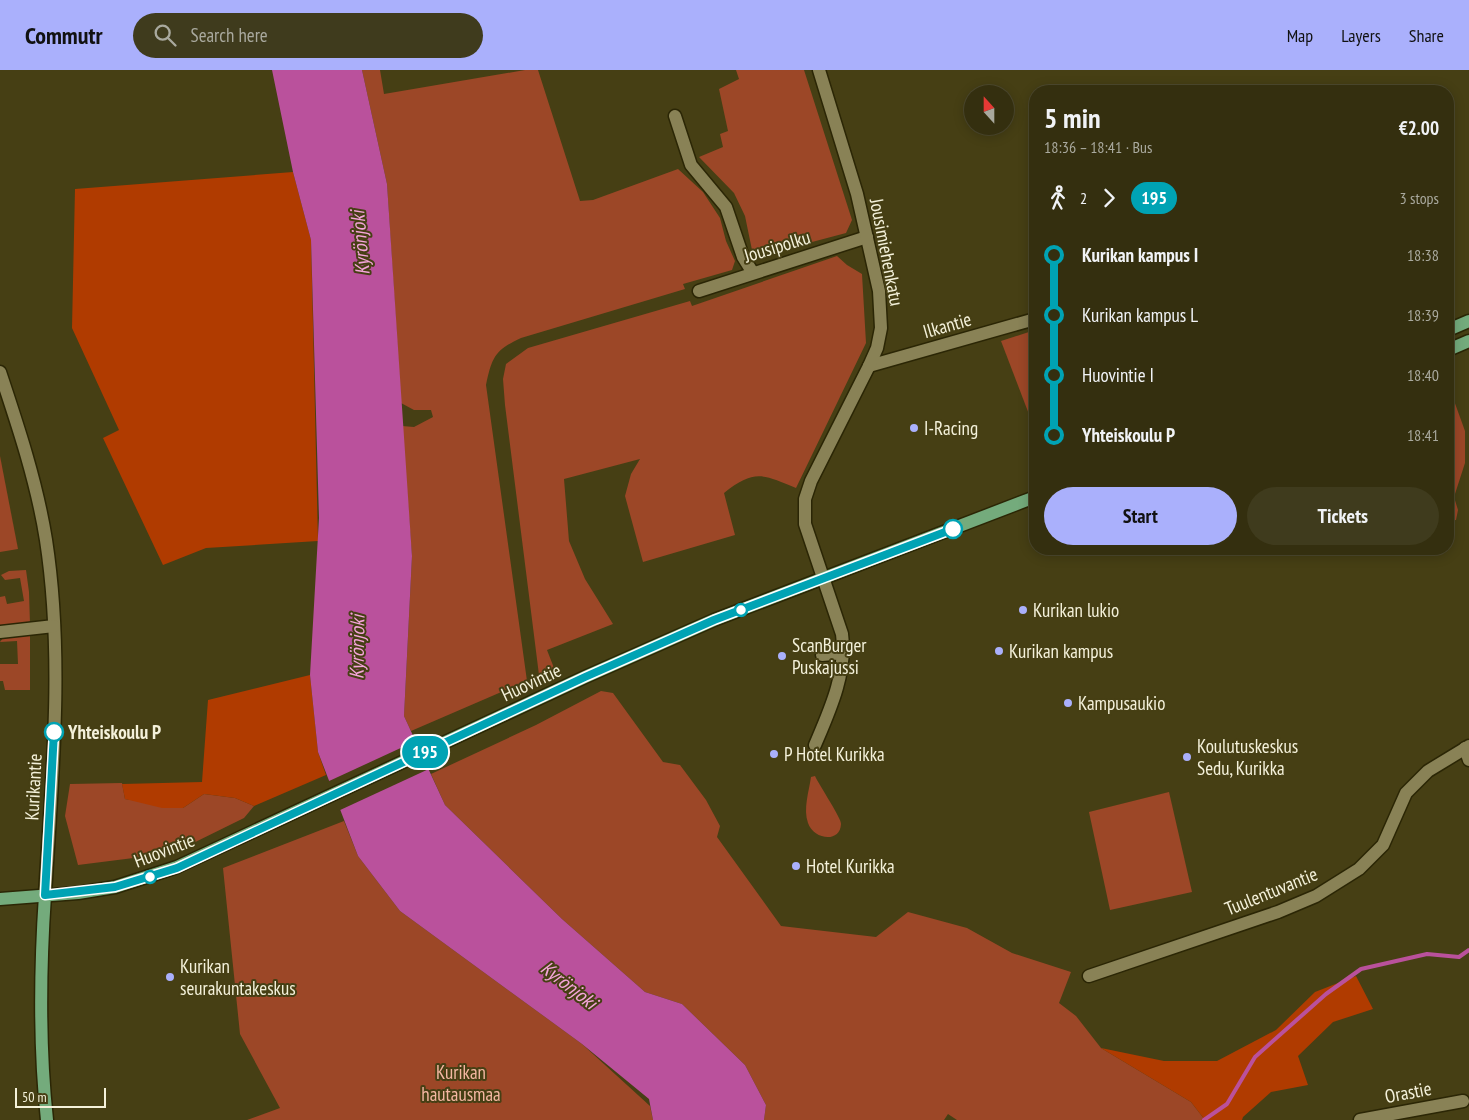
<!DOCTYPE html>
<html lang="en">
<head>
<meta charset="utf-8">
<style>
	:root { --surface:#342f0f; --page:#3f3b1d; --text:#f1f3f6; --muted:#a9a99e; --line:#4e4a2f; --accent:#aab0fc }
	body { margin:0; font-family:"PT Sans Narrow",sans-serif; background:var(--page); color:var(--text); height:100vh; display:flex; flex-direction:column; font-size:19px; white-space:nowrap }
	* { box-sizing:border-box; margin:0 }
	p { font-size:16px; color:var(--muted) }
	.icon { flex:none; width:28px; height:28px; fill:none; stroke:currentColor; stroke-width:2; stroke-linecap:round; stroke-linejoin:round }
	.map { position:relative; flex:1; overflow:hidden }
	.drawer { position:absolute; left:1029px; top:15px; width:425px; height:470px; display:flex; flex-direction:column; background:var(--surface); border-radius:20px; box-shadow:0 2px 12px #0003,0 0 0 1px var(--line) }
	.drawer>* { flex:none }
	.badge { padding:0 10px; border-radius:16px; font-size:18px; line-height:32px }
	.needle { width:32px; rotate:339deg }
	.controls { position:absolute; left:964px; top:15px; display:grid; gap:10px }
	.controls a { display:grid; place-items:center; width:50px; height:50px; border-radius:50%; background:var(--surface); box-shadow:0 2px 12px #0003,0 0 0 1px var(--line); font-size:25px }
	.scale { position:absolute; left:15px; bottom:12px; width:91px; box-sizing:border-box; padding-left:5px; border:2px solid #f4f1da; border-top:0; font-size:14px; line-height:18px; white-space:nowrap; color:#f4f1da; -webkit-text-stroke:4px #463f14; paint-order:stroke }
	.map>.badge { position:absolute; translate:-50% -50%; box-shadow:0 0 0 2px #fff }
	.legs { display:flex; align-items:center; gap:8px; height:55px; padding:0 15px; font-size:16px }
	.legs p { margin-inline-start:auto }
	.head { display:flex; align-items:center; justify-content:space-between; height:85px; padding:0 15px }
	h1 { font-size:28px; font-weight:700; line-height:38px }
	.primary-button { display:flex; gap:10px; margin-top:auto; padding:10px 15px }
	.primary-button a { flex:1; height:58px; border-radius:30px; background:var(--accent); color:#111; font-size:20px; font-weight:700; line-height:58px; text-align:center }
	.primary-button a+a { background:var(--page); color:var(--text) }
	ul { padding:0 15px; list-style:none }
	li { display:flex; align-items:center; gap:18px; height:60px; font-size:19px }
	li i { display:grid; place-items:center; width:8px; height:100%; margin:0 6px; background:currentColor }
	li i::after { content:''; width:12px; height:12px; margin:-6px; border:4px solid; border-radius:50%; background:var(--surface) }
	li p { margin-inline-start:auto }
	li:first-child i { background:linear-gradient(#0000 50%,currentColor 0) }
	li:last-child i { background:linear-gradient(currentColor 50%,#0000 0) }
	header { display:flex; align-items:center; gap:30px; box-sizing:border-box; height:70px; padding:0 25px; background:var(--accent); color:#111 }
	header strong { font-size:24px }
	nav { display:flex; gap:28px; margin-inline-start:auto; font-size:18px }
	.search { width:350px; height:45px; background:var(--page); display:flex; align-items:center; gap:12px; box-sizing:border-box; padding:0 18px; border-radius:28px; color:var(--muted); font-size:19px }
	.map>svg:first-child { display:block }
	.green { fill:#9c4727 }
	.forest { fill:#b03b00 }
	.water { fill:#ba519c }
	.pier { fill:#463f14 }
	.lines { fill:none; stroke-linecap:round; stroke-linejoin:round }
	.stream { stroke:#ba519c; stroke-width:4 }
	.minor-casing { stroke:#2b2605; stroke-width:15 }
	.major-casing { stroke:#2b2605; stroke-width:15 }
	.minor { stroke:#898256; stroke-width:12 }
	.major { stroke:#74ab7c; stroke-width:12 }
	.line-1-casing { stroke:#fff; stroke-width:11 }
	.line-1 { stroke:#00a3b4; stroke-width:8 }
	.poi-dot { fill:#aab0fc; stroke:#463f14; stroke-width:2 }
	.stop-1-dot { fill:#fff; stroke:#00a3b4; stroke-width:2.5 }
	.labels { text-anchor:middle; stroke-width:4; stroke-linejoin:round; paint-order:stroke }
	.street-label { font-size:19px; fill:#f4f1da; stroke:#463f14 }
	.poi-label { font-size:19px; fill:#f4f1da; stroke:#463f14; text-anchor:start }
	.stop-label { font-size:19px; font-weight:bold; fill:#f4f1da; stroke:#463f14; text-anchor:start }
	.park-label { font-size:19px; fill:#f4b7a2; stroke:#463f14 }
	.water-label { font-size:20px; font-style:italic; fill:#f5a5da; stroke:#463f14 }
</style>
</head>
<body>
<header>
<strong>Commutr</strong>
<div class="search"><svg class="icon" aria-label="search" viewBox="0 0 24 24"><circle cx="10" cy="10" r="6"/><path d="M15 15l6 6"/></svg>Search here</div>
<nav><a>Map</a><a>Layers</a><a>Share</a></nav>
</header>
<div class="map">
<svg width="1469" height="1050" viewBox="0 0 1469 1050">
	<rect width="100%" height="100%" fill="#463f14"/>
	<g class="green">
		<path d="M362 0H380L384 24 525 0H538L580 131 593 130 678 99 703 122 720 148 726 171 735 191 732 200 683 214 685 219 521 268C495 280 492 287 486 315L527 611 411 661 404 646 412 486 402 356 414 357 433 347 431 340H414L401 333 387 114Z"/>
		<path d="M736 0H804L852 150 846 163 763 185 752 180 745 146 734 123 699 87 723 77 720 64 728 61 719 19 739 9Z"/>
		<path d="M837 186 847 195 862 204 866 273 796 418C763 404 754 399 724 423L735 465 643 492 625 426 631 404 640 389 564 409 569 471 585 509 613 554 547 580 554 598 539 605 505 335 503 309 506 294 528 278 690 231 692 236Z"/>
		<path d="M1035 260V360L1001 271Z"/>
		<path d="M1448 314 1465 361V393L1454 427 1458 440 1456 450 1448 451Z"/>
		<path d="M0 386 18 479 0 482Z"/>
		<path d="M26 500 29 522 30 554 0 557V527L5 526 7 534 24 531 20 508 5 510 1 505 9 501Z"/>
		<path d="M30 563V620H5L3 611H0V594H18L17 571 0 572 3 568Z"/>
		<path d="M601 621 613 623 663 692 680 695 706 730 720 756 717 767 781 856 876 867 908 842 967 858 1012 883 1071 902 1059 933 1076 946 1101 978 1191 1032 1205 1050H957L948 1044 944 1050H764L766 1035 745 995 682 934 645 922 562 849 445 735 431 704 536 655Z"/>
		<path d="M815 706C819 715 842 749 841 754 840 774 813 769 808 753 803 739 809 721 811 707Z"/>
		<path d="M122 713 125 729 183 738 204 724 235 728 254 736 244 748 173 783 78 795 65 746 70 714Z"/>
		<path d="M1169 722 1192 822 1110 840 1089 742Z"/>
		<path d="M344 751 358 786 400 841 582 974 650 1036 653 1050H247L280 1038 240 964 223 798Z"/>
	</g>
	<g class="forest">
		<path d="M293 102 311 170 318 471 206 478 163 495 103 368 119 360 72 258 75 119Z"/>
		<path d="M310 605 318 682 326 705 254 736 235 728 204 724 183 738H162L125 729 122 714 202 712 208 630Z"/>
		<path d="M1356 906 1373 939 1333 952 1298 986 1308 1015 1271 1022 1243 1047 1242 1050H1205L1191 1032 1101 978 1164 991H1217L1276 960 1315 922Z"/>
	</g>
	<path class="water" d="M272 0H362L387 114 412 486 404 646 445 735 562 849 645 922 682 934 745 995 766 1035 764 1050H653L649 1029 582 974 400 841 358 786 318 682 310 605 319 448 311 170 293 102Z"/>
	<path class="pier" d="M418 670 431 698 338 741 327 712Z"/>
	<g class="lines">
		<path class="stream" d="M1204 1050 1227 1034 1255 987 1326 924 1361 899 1427 884 1459 887 1469 880"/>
		<defs>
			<g id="minor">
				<path d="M675 46 691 95 726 137 743 187 753 203"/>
				<path d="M699 221 867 167"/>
				<path d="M869 296 1035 249"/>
				<path d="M0 302C18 356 37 413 46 470 64 587 52 707 45 825"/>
				<path d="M0 562 54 556"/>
				<path d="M822 585 844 583"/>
				<path d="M815 675C830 640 847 603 842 564L805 454V429L811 411 869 296 877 278 881 258 879 221 857 124 819 0"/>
				<path d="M1465 678 1469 690"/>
				<path d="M1089 906 1278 842 1316 826 1359 799 1383 775 1406 723 1428 701 1469 676"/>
				<path d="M1360 1050 1463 1031"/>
			</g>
			<g id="major">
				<path d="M1448 260 1469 251"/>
				<path d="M1448 280 1469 271"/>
				<path d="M45 825C40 899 39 976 47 1050"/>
				<path d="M0 829 78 823 115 817 177 797 585 607 714 550 1035 427"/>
			</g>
		</defs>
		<use href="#minor" class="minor-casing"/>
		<use href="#major" class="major-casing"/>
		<use href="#minor" class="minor"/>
		<use href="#major" class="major"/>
	</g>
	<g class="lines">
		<defs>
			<path id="line-1" d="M54 662 45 825 115 817 177 798 585 607 714 550 953 459"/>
		</defs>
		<use href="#line-1" class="line-1-casing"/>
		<use href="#line-1" class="line-1"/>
	</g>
	<g class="poi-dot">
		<circle cx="914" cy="358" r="5"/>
		<circle cx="1023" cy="540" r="5"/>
		<circle cx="999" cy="581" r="5"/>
		<circle cx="782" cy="586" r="5"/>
		<circle cx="1068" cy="633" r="5"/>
		<circle cx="774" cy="684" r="5"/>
		<circle cx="1187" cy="687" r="5"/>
		<circle cx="796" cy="796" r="5"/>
		<circle cx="170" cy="907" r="5"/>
	</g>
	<g class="stop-1-dot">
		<circle cx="953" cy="459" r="9"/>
		<circle cx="741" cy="540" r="6"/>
		<circle cx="54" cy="662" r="9"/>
		<circle cx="150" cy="807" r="6"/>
	</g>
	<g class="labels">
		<g class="street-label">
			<text transform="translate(777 176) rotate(-17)" y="7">Jousipolku</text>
			<text transform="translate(887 182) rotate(79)" y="7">Jousimiehenkatu</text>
			<text transform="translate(947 255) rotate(-16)" y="7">Ilkantie</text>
			<text transform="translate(531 612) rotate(-25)" y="7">Huovintie</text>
			<text transform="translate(33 717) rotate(-87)" y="7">Kurikantie</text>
			<text transform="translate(164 780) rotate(-21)" y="7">Huovintie</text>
			<text transform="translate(1271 821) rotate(-22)" y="7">Tuulentuvantie</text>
			<text transform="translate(1408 1022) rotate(-11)" y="7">Orastie</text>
		</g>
		<g class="poi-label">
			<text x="924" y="365">I-Racing</text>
			<text x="1033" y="547">Kurikan lukio</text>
			<text x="792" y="582">ScanBurger<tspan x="792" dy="22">Puskajussi</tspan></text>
			<text x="1009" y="588">Kurikan kampus</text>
			<text x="1078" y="640">Kampusaukio</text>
			<text x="1197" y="683">Koulutuskeskus<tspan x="1197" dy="22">Sedu, Kurikka</tspan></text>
			<text x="784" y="691">P Hotel Kurikka</text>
			<text x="806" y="803">Hotel Kurikka</text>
			<text x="180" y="903">Kurikan<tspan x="180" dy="22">seurakuntakeskus</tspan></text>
		</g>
		<g class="stop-label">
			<text x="68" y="669">Yhteiskoulu P</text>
		</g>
		<g class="park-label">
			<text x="461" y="1009">Kurikan<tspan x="461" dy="22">hautausmaa</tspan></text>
		</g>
		<g class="water-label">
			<text transform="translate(360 173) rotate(-95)" y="7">Kyrönjoki</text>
			<text transform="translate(357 577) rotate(-89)" y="7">Kyrönjoki</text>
			<text transform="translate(569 915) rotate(38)" y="7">Kyrönjoki</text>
		</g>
	</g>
</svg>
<div class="controls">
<a><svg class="needle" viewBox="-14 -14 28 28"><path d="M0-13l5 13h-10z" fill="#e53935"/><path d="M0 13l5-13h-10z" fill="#a9a99e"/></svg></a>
</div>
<div class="scale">50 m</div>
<b class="badge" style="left:425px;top:682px;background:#00a3b4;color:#fff">195</b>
<section class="drawer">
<div class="head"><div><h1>5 min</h1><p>18:36 – 18:41 · Bus</p></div><b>€2.00</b></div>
<div class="legs"><svg class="icon" aria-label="walk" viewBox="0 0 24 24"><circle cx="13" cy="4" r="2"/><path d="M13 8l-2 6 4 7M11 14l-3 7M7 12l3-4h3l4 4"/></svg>2<svg class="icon" aria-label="forward" viewBox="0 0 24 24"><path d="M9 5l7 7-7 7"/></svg><b class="badge" style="background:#00a3b4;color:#fff">195</b><p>3 stops</p></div>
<ul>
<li><i style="color:#00a3b4"></i><b>Kurikan kampus I</b><p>18:38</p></li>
<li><i style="color:#00a3b4"></i><span>Kurikan kampus L</span><p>18:39</p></li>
<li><i style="color:#00a3b4"></i><span>Huovintie I</span><p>18:40</p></li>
<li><i style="color:#00a3b4"></i><b>Yhteiskoulu P</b><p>18:41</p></li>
</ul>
<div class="primary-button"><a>Start</a><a>Tickets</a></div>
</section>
</div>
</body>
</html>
